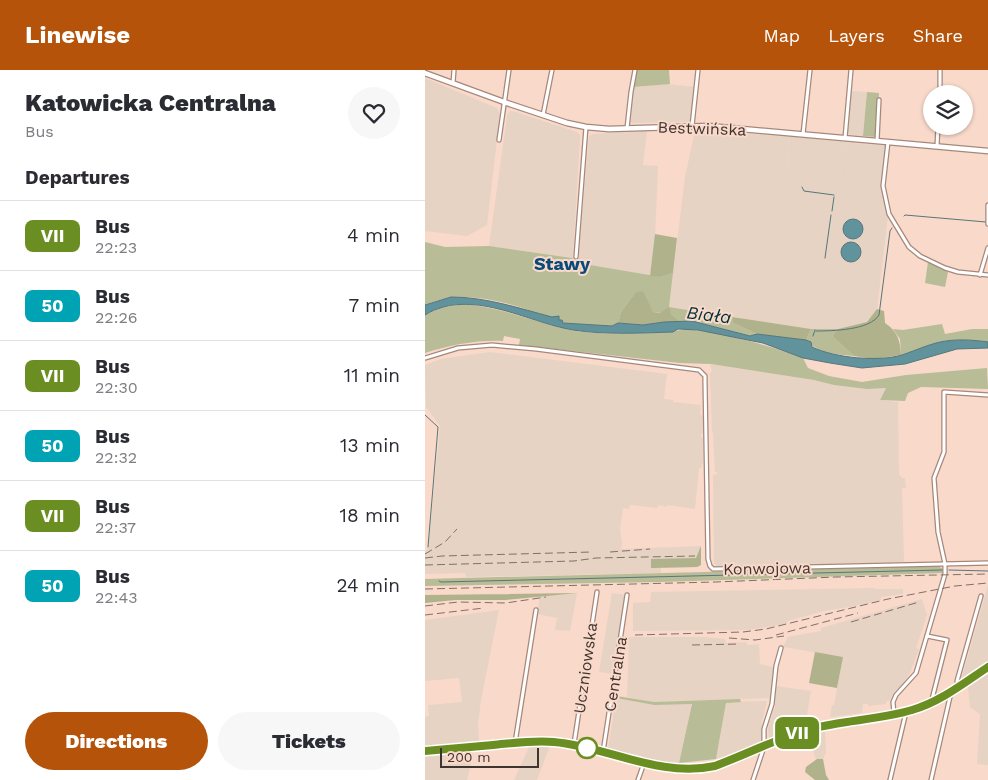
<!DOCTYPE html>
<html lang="en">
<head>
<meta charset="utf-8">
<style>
	:root { --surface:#fff; --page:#f7f7f7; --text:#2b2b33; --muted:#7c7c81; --line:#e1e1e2; --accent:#b45309 }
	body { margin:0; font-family:"Work Sans",sans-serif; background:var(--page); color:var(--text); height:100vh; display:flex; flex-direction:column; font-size:19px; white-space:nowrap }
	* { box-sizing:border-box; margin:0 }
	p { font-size:16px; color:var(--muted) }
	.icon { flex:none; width:28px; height:28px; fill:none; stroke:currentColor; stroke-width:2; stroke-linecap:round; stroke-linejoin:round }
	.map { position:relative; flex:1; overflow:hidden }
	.side { display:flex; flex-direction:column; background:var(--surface); width:425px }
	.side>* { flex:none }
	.badge { padding:0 10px; border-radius:8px; font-size:18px; line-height:32px }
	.controls { position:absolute; left:498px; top:15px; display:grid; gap:10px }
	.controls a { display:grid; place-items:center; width:50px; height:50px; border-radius:50%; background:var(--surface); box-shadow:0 1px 4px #0004; font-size:25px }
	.scale { position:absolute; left:15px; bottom:12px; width:99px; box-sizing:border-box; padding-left:5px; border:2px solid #40342e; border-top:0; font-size:14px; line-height:18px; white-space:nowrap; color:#40342e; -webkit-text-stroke:4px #f9d9ca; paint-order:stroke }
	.map>.badge { position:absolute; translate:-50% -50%; box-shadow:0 0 0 2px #fff }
	h2 { padding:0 25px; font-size:19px; line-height:45px }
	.round { display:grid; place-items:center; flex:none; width:52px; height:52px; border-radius:26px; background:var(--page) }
	.head { display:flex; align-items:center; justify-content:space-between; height:85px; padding:0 25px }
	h1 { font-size:24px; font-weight:800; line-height:38px }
	.action { display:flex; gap:10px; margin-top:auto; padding:10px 25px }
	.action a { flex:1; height:58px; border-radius:30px; background:var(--accent); color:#fff; font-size:20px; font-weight:800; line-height:58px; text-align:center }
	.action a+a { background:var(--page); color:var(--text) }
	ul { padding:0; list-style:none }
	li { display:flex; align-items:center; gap:15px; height:70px; padding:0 25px; border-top:1px solid var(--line) }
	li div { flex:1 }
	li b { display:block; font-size:19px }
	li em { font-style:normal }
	li .badge { min-width:55px; font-weight:700; text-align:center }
	header { display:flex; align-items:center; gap:30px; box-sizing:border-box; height:70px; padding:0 25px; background:var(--accent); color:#fff }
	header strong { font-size:24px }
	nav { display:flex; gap:28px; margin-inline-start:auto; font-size:18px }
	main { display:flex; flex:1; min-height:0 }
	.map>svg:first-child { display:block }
	.commercial { fill:#e7d3c4 }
	.industrial { fill:#e6d3c4 }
	.green { fill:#b8bc97 }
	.forest { fill:#afb28a }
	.water { fill:#61939d; stroke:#57767c }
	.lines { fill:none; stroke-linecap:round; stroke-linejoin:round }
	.stream { stroke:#57767c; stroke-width:1 }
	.street-casing { stroke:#a6887b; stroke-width:5.5 }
	.secondary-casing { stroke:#a6887b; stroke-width:7 }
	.street { stroke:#fff; stroke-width:3 }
	.secondary { stroke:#fff; stroke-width:4.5 }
	.rail { stroke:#826f66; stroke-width:1; stroke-dasharray:8 4; stroke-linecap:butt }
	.line-casing { stroke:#fff; stroke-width:11 }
	.line { stroke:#6b8e23; stroke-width:8 }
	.stop-dot { fill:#fff; stroke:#6b8e23; stroke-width:2.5 }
	.labels { text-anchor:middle; stroke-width:4; stroke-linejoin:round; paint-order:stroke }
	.street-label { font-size:16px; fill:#40342e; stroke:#f9d9ca }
	.neighbourhood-label { font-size:18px; font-weight:bold; fill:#084a79; stroke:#f9d9ca }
	.water-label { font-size:18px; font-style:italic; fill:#00323a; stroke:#f9d9ca }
</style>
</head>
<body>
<header>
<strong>Linewise</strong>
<nav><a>Map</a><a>Layers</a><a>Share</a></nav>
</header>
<main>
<section class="side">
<div class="head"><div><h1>Katowicka Centralna</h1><p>Bus</p></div><a class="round"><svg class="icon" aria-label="heart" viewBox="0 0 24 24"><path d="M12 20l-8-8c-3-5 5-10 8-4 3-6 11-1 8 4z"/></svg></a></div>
<h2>Departures</h2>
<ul>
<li><span class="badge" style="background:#6b8e23;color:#fff">VII</span><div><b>Bus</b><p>22:23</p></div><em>4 min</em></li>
<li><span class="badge" style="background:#00a3b4;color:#fff">50</span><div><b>Bus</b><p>22:26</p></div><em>7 min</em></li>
<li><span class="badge" style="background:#6b8e23;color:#fff">VII</span><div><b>Bus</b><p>22:30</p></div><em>11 min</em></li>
<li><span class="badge" style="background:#00a3b4;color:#fff">50</span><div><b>Bus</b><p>22:32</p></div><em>13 min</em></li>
<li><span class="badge" style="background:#6b8e23;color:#fff">VII</span><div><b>Bus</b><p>22:37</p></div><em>18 min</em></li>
<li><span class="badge" style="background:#00a3b4;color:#fff">50</span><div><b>Bus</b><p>22:43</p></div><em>24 min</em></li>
</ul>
<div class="action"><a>Directions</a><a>Tickets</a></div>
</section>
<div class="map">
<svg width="563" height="710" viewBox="0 0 563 710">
	<rect width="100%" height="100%" fill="#f9d9ca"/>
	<g class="commercial">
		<path d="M364 66 418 72 415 111H408V102L362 97Z"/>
		<path d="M337 651 336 674 301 688 291 689 295 669Z"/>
		<path d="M400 660 401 682 398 689 391 690 383 664Z"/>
		<path d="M125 676 112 710H89L104 677Z"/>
		<path d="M49 683 42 710H0V687Z"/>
	</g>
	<g class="industrial">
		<path d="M0 8 72 38 75 44 62 155 42 166 0 161Z"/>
		<path d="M242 14 270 17 266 52 204 53 208 17Z"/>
		<path d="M426 21 442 22 438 66 422 64Z"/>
		<path d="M85 41 91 42 152 62 155 66 148 188 64 176 82 46Z"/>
		<path d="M222 61 218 95 233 96 230 170 225 206 153 193 164 66 169 64Z"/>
		<path d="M270 61 364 66 362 97 409 102 408 111H415L418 72 461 76 456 113 463 146 452 239 442 252 413 259H386L244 237 260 107Z"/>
		<path d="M65 282 242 304 239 329 248 330V332L276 335 275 344 278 346V363L276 364V367L278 368V392L276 398H274L270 439 242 435V437L233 435V438L205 435 204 439 198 438 195 460 197 472 196 479 276 476V495L272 497 236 498V503L41 507 40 503 0 504V481L3 479 15 356 1 337 0 295 16 289Z"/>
		<path d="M285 294 389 310 409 315 442 319 461 318 455 330 473 332 474 404 477 408H480L481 418H477L479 492 293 497 289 493 288 405 292 404V402H290L288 363 287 362 285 303 287 301Z"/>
		<path d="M563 515V591L536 610Z"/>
		<path d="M450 518V519H478V524L456 527V530L436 535 399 541 363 551 361 554 323 560 208 561V533L225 532 226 522Z"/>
		<path d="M152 523 145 561 130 560 132 548 112 544 115 526Z"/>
		<path d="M187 523 200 525 188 604 174 602Z"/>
		<path d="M497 529 502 545 491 578 494 579 485 603 479 613 469 622 464 631H461V634L443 636V634H438L437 643 405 647 407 635H409L418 587 358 577 363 567 396 561V558Z"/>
		<path d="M74 540 56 630 53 654 54 671 0 676V647L4 646 3 635 37 632 34 608 0 611V550Z"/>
		<path d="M204 567H279L300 569 301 573 321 572 323 575 334 574 335 594 347 597 349 599 345 628 229 632 202 627Z"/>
		<path d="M563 602V695L552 694 555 644 545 637 543 616Z"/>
		<path d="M351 616 386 621 380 656 344 668 343 659 350 636Z"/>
		<path d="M191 628 229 635 267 633 254 693H242L183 679Z"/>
		<path d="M342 631 337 651 295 669 301 632Z"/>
	</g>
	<g class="green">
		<path d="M212 0H244L245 14 208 17Z"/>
		<path d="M442 22 454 23 451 67 438 66Z"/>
		<path d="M0 172 20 177 64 176 147 188 153 193 236 207 248 203 244 237 307 247 308 253 332 264 325 266 268 251 256 252 246 244 228 242 223 233 210 223 196 242 193 253 187 256 138 253 134 250C92 236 44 216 0 235Z"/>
		<path d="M503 192 523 202 520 217 500 213Z"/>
		<path d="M38 234C76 237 109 252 145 260 179 266 214 263 248 262 270 252 354 279 378 288L383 298 404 306 437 312 481 305 562 298 563 319 496 317 483 323 480 331 455 330 461 318 442 319 409 315 389 310 286 294 255 293 94 275 95 269 79 266 78 271C51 270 26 275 0 283V245L16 238Z"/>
		<path d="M517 254 520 264 547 259H563V272L520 271 476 285 475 269 468 259 478 260Z"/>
		<path d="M386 259H413L407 266 429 286C411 284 394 284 381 270Z"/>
		<path d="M513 496 518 499 517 503 235 512 0 516V509Z"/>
		<path d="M192 626 229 632 315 629 316 632 301 633 291 689 254 693 267 634 229 635 191 628Z"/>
	</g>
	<g class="forest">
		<path d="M230 164 252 168 248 203 236 207 225 206Z"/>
		<path d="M218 221 228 242 235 243 244 237 246 244 256 252H239L218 255 193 253 196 242 210 223Z"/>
		<path d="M452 239 459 241 460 253C473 262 475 270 476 285L449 289 429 286 407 266 413 259 442 252Z"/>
		<path d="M307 247 386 259 381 270 332 264 308 253Z"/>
		<path d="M276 476V495L272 497 226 498V489L271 488Z"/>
		<path d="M152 523 81 530H30L0 533V525Z"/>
		<path d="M390 582 418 587 412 618 384 613Z"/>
		<path d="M392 689H398L401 705 404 710H390L380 702 381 697Z"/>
	</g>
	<g class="water">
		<circle cx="428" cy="159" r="10"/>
		<circle cx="426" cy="182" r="10"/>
		<path d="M26 227C61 227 93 238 127 247L134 246V250H137L138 253 187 256 193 253 218 255 239 252 267 251 325 266 332 264 381 270 386 272 387 277C410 288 453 292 477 285 492 280 506 273 521 271 535 269 549 270 563 272V278L532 279 480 294 437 298 405 293 378 288 338 273 273 260 253 259 248 262C215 263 181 265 148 260 101 252 46 217 0 245V235Z"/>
	</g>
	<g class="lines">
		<g class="stream">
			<path d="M377 117 379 121 409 125"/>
			<path d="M407 141 409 127"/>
			<path d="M479 146 480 145 561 152"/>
			<path d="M400 188 406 145"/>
			<path d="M391 261C408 261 445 260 454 245L465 161 467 158"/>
			<path d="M388 266 390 260"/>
			<path d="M0 345 13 357 3 477"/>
			<path d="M524 500 563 501"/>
			<path d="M14 511 16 512 517 500"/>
		</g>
		<defs>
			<g id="street">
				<path d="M28 13 29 0"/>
				<path d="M515 24V0"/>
				<path d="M118 45 127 0"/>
				<path d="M267 56 273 0"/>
				<path d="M202 58 206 22 210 0"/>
				<path d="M378 64 385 0"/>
				<path d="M420 68 426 0"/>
				<path d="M74 70 84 0"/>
				<path d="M452 71 454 30"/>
				<path d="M463 72 458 116 464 144 484 177 495 186 520 198 533 202 563 205"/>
				<path d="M512 76 513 56"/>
				<path d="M563 135V154"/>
				<path d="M151 187 161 57"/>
				<path d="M555 205 563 178"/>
				<path d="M0 288 33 278 67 275 111 279 274 300 280 306V312L283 489 285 496 288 499 563 493"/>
				<path d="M502 566 522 570 506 633"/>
				<path d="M533 617 532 611 556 526"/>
				<path d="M469 644 468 632 471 625 491 603 520 504V494L513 462 509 408 519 382V322L563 325"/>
				<path d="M90 673 111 540"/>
				<path d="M149 674 172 522"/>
				<path d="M178 682 202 525"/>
				<path d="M213 710 219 693"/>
				<path d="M328 710 339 677V659L347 634 351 596 356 578"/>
				<path d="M465 710 481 642"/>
				<path d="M506 710 525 627 524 623"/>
			</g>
			<g id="secondary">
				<path d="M0 3 79 32 142 53 161 57 184 59 284 56 563 81"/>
				<path d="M0 681 106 672H128L149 674 241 698 264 699 290 695 386 659 405 654 487 640 515 628 563 597"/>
			</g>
		</defs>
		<use href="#street" class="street-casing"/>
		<use href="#secondary" class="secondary-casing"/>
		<use href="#street" class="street"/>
		<use href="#secondary" class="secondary"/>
		<g class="rail">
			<path d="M185 482 225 479"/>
			<path d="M0 484 20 472 32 459"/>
			<path d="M0 488 17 486 167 482"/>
			<path d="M0 495 149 491 171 488 270 486"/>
			<path d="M0 519 291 512 411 507 563 504"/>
			<path d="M0 536 33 532 81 533 121 527"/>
			<path d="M0 545 59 538"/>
			<path d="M426 552 494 532"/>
			<path d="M210 565 318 562 341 559 463 529 530 516 563 513"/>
			<path d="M351 565 433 543"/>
			<path d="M304 568 330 570 359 566"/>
			<path d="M267 575 314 574"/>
		</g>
	</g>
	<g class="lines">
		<defs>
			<path id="line" d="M0 681C23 679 46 677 68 675 89 673 109 670 129 672 184 677 234 708 290 696 322 684 353 668 386 659 419 650 454 650 487 640 515 632 539 613 563 597"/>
		</defs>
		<use href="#line" class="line-casing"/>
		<use href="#line" class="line"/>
	</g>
	<circle class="stop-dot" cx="162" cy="678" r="10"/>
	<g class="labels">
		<g class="street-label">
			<text transform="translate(277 58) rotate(2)" y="6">Bestwińska</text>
			<text transform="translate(342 498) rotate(-1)" y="6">Konwojowa</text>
			<text transform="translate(160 598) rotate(-82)" y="6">Uczniowska</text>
			<text transform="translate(190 604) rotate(-81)" y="6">Centralna</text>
		</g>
		<g class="neighbourhood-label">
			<text x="137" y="200">Stawy</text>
		</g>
		<g class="water-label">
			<text transform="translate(284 245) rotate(7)" y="6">Biała</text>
		</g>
	</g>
</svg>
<div class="controls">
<a><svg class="icon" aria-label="layers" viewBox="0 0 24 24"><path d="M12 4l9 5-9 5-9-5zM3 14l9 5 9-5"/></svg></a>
</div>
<div class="scale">200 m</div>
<b class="badge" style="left:372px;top:663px;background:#6b8e23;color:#fff">VII</b>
</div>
</main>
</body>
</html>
